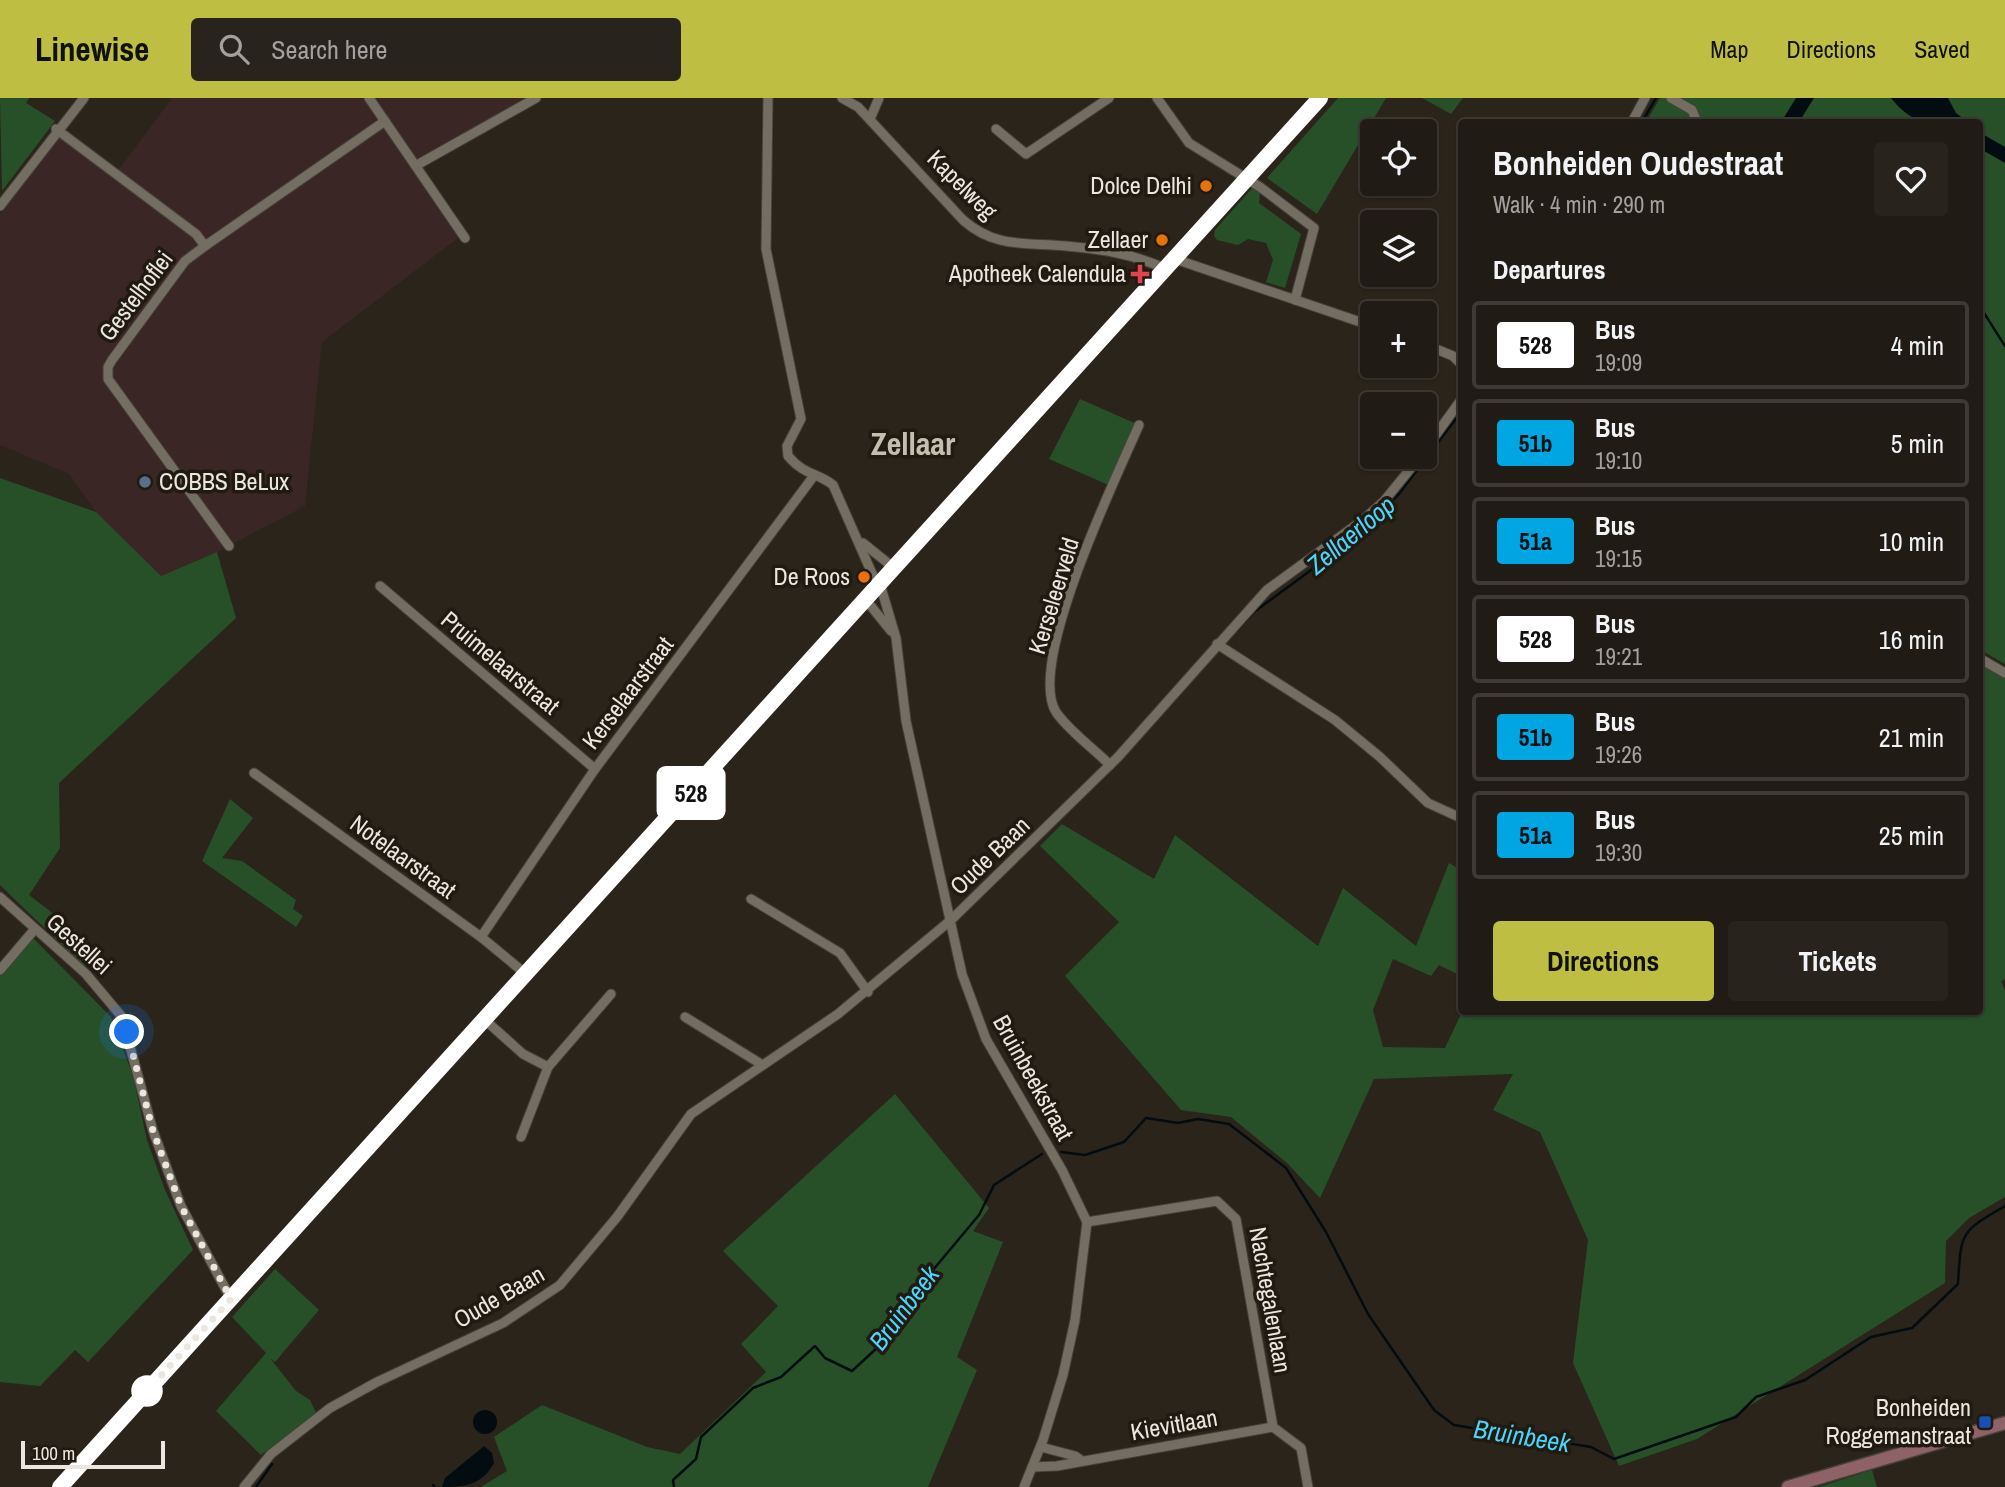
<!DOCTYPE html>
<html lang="en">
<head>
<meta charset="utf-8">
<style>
	:root { --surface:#201b14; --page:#28241d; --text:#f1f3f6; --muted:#a2a1a0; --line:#3d3934; --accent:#bebf42 }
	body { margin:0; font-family:"Archivo Narrow",sans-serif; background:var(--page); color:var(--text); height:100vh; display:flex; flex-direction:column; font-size:26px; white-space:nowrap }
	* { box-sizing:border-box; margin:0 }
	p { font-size:23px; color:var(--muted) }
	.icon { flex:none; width:38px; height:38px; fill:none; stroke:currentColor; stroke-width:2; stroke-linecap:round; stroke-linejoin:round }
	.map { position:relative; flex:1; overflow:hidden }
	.sheet { position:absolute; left:1458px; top:21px; width:525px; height:896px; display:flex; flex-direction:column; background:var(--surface); border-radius:7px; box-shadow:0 2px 5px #0004,0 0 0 2px var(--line) }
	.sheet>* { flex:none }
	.badge { padding:0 14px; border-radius:5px; font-size:24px; line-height:46px }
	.buttons { position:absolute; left:1360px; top:21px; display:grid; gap:14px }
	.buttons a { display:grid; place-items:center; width:77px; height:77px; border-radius:7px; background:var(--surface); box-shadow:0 2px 5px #0004,0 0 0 2px var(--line); font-size:35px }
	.scale { position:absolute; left:21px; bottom:18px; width:144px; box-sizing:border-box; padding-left:7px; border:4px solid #ebe7e0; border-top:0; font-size:19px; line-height:24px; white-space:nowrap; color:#ebe7e0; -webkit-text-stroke:5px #201a10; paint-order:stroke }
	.you { position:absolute; width:35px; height:35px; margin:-18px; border:5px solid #fff; border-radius:50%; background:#1a73e8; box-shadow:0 0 0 10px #1a73e833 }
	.map>.badge { position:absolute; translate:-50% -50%; box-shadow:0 0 0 4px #fff }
	h2 { padding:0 35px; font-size:26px; line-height:63px }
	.round { display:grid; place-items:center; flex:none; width:74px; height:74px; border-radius:7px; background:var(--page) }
	.overview { display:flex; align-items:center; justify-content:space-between; height:119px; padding:0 35px }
	h1 { font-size:33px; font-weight:700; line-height:52px }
	.action { display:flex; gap:14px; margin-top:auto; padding:14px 35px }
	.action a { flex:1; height:80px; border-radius:7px; background:var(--accent); color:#111; font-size:28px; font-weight:700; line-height:80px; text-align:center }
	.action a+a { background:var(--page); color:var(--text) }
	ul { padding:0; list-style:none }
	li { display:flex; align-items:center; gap:21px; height:88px; margin:0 14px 10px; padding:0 21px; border:4px solid var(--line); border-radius:7px }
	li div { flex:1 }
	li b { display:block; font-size:26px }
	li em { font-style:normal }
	li .badge { min-width:77px; font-weight:700; text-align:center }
	header { display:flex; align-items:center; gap:42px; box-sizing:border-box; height:98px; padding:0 35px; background:var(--accent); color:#111 }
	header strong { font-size:33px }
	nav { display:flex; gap:38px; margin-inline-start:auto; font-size:24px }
	.search { width:490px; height:63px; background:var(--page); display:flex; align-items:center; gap:18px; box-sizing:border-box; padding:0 24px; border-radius:7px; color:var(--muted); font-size:26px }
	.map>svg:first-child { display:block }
	.industrial { fill:#3a2624 }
	.green { fill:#275029 }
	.water { fill:#030d11 }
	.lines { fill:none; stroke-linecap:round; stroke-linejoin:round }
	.stream { stroke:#030d11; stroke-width:2.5 }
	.street-casing { stroke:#46413a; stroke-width:11 }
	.secondary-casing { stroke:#46413a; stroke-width:15 }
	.street { stroke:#746d61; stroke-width:9 }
	.secondary { stroke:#8f6268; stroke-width:12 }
	.line-casing { stroke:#fff; stroke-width:16 }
	.line { stroke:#fff; stroke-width:10 }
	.walk { stroke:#ebe7e0; stroke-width:7; stroke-dasharray:0 12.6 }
	.food-dot { fill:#e8710a; stroke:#201a10; stroke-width:2.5 }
	.health-dot { fill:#e0444e; stroke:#201a10; stroke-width:2.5 }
	.service-dot { fill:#5c6f8a; stroke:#201a10; stroke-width:2.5 }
	.stop-dot { fill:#fff; stroke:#fff; stroke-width:3.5 }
	.transit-dot { fill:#1a4fb4; stroke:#201a10; stroke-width:2.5 }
	.labels { text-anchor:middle; stroke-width:7; stroke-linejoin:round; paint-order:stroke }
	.street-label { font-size:24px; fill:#ebe7e0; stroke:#201a10 }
	.poi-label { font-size:24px; fill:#ebe7e0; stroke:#201a10; text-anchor:end }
	.water-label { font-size:26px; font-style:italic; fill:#4dd4fb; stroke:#201a10 }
	.district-label { font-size:32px; font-weight:bold; fill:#c5bdb0; stroke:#201a10 }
</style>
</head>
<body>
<header>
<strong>Linewise</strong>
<div class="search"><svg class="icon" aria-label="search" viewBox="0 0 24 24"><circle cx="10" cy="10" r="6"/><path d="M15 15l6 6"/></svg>Search here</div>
<nav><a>Map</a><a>Directions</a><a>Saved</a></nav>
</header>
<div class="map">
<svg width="2005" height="1389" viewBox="0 0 2005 1389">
	<rect width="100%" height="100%" fill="#2a241a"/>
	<path class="industrial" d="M172 0H529L424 57 425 73 466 134 322 244 305 408 217 454 161 478 96 414 69 376 0 347V116L57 38 113 79Z"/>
	<g class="green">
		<path d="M0 0H29L26 5 55 23 2 93Z"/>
		<path d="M1338 0H1386L1317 116 1267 80Z"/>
		<path d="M1422 0H1463L1451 16Z"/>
		<path d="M1660 0H2005V566L1979 551V24H1646Z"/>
		<path d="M1253 89 1260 94 1259 105 1301 136 1285 190 1266 184 1273 162 1266 145 1248 141 1238 147 1217 142 1214 138 1215 132Z"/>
		<path d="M1080 301 1139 327 1113 389 1049 361Z"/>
		<path d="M0 380 96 414 161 478 217 454 236 520 59 685 60 750 29 797 88 842 82 850 93 860 85 869 0 787Z"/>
		<path d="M1979 565 2005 578V881L2001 883 2005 893V1099L1969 1120 1946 1143 1945 1185 1697 1341 1619 1368 1573 1265 1588 1142 1540 1034 1493 1012 1513 976 1374 981 1320 1100 1287 1065 1231 1019 1181 1012 1065 878 1119 824 1040 748 1062 726 1154 781 1175 737 1318 848 1343 790 1416 848 1449 765 1461 772V878L1439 867 1431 878 1393 861 1373 912 1383 949 1445 950 1462 914H1979Z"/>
		<path d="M230 701 253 720 222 760 242 763 296 802 293 811 303 818 296 829 202 763Z"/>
		<path d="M33 840 111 919 133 978 147 1042 165 1092 193 1152 88 1264 75 1252 40 1288 0 1284V876Z"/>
		<path d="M895 996 989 1110 973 1133 1003 1144 957 1259 977 1272 928 1389H481L507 1373 494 1339 542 1307 647 1349 680 1356 766 1274 741 1246 778 1208 723 1153Z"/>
		<path d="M275 1171 319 1212 275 1264 270 1260 296 1293 310 1302 316 1315 261 1357 216 1313 266 1255 232 1219Z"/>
		<path d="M1872 1372 1877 1389H1819Z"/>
	</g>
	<g class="water">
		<path d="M1796 0H1814L1799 24H1781Z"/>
		<path d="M1891 0H1948L1956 15 1968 24C1932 25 1915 30 1891 0Z"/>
		<path d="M1979 34 2005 49V65L1979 50Z"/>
		<circle cx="485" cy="1324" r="12"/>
		<path d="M484 1348 492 1355 494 1365C482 1387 465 1389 442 1389L445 1380Z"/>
	</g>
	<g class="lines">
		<g class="stream">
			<path d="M1642 24 1656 0"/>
			<path d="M1979 207 2005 248"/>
			<path d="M1225 545 1254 514 1352 442 1399 396 1461 314"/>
			<path d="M1061 1054 1085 1057 1124 1044 1146 1020 1178 1025 1198 1021 1229 1026 1286 1070 1326 1134 1368 1216 1434 1312 1454 1327 1591 1349 1614 1361 1736 1319 1756 1299 1805 1282 1871 1239 1912 1230 1958 1186C1961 1134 1960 1134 2005 1108"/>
			<path d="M433 1387 435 1389"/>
			<path d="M256 1389 272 1366"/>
			<path d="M674 1389 673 1382 696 1361 701 1339 753 1290 781 1279 815 1248 825 1260 852 1273 891 1237 902 1209 979 1117 994 1087 1042 1056"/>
		</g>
		<defs>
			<g id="street">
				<path d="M369 0 465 140"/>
				<path d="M768 0 766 151 801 321 787 348 788 358C805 378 817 374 833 387L878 489"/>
				<path d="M842 0 858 9 963 122C996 151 1026 144 1066 148 1101 151 1134 156 1166 171"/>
				<path d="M1157 0 1189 45 1260 89 1314 130 1295 202"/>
				<path d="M1671 0 1692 12 1697 24"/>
				<path d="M870 21 879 0"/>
				<path d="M1632 24 1645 0"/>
				<path d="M56 31 196 136 205 148 385 23"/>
				<path d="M996 31 1026 56 1109 0"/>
				<path d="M417 67 536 0"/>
				<path d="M0 108 84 0"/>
				<path d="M205 148 185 163 112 262 108 269V281L229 448"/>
				<path d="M1175 161 1372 228"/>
				<path d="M1424 246 1453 258 1461 266"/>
				<path d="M1424 353 1461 302"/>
				<path d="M863 445 894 470"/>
				<path d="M880 486 896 540 906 623 962 876 986 941 1062 1072 1087 1124 1075 1222 1063 1277 1043 1342 1024 1389"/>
				<path d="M380 488 595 671"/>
				<path d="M866 502 891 533"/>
				<path d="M1217 546 1335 622 1380 659 1428 705 1461 720"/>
				<path d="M1979 560 2005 575"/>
				<path d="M1110 667C1095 652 1067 631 1056 614 1026 566 1116 380 1139 327"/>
				<path d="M254 675 481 839 527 877"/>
				<path d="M0 799 86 876 122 919 153 1033 181 1108 231 1201"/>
				<path d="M751 801 840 855 868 894"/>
				<path d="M481 839 595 671 813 379"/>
				<path d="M0 872 34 832"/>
				<path d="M685 919 761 966"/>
				<path d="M485 922 523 956 548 969"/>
				<path d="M521 1039 548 969 611 896"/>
				<path d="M1087 1124 1217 1103 1236 1121 1273 1329 1301 1350 1308 1389"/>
				<path d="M1041 1349 1075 1358 1082 1363"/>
				<path d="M1033 1369 1057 1368 1273 1329"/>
				<path d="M244 1389 271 1356 330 1310 377 1284 503 1225 560 1187 617 1119 691 1016 838 916 951 822 1118 659 1267 492 1363 422 1384 403 1420 359"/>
			</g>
			<g id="secondary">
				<path d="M61 1389 1320 0"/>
				<path d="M1788 1389 2005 1325"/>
			</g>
		</defs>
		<use href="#street" class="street-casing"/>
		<use href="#secondary" class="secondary-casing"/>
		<use href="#street" class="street"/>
		<use href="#secondary" class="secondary"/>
	</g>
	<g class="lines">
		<defs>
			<path id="line" d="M60 1389 1320 0"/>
		</defs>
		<use href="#line" class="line-casing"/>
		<use href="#line" class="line"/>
		<path class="walk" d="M127 934 153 1033 181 1108 231 1201 147 1293"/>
	</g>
	<g class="food-dot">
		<circle cx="1206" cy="88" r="7"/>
		<circle cx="1162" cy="142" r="7"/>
		<circle cx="864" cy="479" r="7"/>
	</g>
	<path class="health-dot" d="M1136.5 165.5h7v7h7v7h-7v7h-7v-7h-7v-7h7z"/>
	<circle class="service-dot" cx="145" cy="384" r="7"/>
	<circle class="stop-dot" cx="147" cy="1293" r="14"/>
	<rect class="transit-dot" x="1978" y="1317" width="14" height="14" rx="3.5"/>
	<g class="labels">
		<g class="street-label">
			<text transform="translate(962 87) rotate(45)" y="8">Kapelweg</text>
			<text transform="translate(136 198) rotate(-53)" y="8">Gestelhoflei</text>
			<text transform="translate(1054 498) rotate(-73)" y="8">Kerseleerveld</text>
			<text transform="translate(500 565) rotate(40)" y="8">Pruimelaarstraat</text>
			<text transform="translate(628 595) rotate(-53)" y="8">Kerselaarstraat</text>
			<text transform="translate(990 758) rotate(-44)" y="8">Oude Baan</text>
			<text transform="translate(403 759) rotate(36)" y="8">Notelaarstraat</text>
			<text transform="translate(79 846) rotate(42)" y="8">Gestellei</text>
			<text transform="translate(1033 980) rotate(61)" y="8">Bruinbeekstraat</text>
			<text transform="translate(499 1199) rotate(-30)" y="8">Oude Baan</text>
			<text transform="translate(1270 1202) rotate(80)" y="8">Nachtegalenlaan</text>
			<text transform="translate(1174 1327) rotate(-10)" y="8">Kievitlaan</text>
		</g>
		<g class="poi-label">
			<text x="1192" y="96">Dolce Delhi</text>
			<text x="1148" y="150">Zellaer</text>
			<text x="1126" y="184">Apotheek Calendula</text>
			<text x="159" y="392" text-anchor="start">COBBS BeLux</text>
			<text x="850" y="487">De Roos</text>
			<text x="1971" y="1318">Bonheiden<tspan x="1971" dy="28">Roggemanstraat</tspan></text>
		</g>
		<g class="water-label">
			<text transform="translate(1351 437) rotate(-40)" y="9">Zellaerloop</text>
			<text transform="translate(904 1210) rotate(-53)" y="9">Bruinbeek</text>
			<text transform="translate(1522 1338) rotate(9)" y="9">Bruinbeek</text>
		</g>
		<g class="district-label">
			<text x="913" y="357">Zellaar</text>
		</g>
	</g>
</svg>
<div class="buttons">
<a><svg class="icon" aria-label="locate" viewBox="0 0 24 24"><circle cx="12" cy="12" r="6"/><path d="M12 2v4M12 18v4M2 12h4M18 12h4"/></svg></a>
<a><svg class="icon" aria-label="layers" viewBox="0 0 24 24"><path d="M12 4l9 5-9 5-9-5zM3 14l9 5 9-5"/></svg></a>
<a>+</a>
<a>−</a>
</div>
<div class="scale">100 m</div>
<div class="you" style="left:127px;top:934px"></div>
<b class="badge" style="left:691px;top:695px;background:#fff;color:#111">528</b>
<section class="sheet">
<div class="overview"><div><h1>Bonheiden Oudestraat</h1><p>Walk · 4 min · 290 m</p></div><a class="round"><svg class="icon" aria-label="heart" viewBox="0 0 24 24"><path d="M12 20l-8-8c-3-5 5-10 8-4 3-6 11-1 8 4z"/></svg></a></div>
<h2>Departures</h2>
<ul>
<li><span class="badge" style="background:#fff;color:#111">528</span><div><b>Bus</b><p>19:09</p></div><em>4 min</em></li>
<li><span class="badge" style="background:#00a6e2;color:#111">51b</span><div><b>Bus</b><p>19:10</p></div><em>5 min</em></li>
<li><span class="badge" style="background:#00a6e2;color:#111">51a</span><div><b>Bus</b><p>19:15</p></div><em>10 min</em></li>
<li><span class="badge" style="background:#fff;color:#111">528</span><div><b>Bus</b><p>19:21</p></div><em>16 min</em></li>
<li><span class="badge" style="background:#00a6e2;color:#111">51b</span><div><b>Bus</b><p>19:26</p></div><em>21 min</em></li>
<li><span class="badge" style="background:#00a6e2;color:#111">51a</span><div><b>Bus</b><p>19:30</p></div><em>25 min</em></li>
</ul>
<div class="action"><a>Directions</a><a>Tickets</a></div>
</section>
</div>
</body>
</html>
